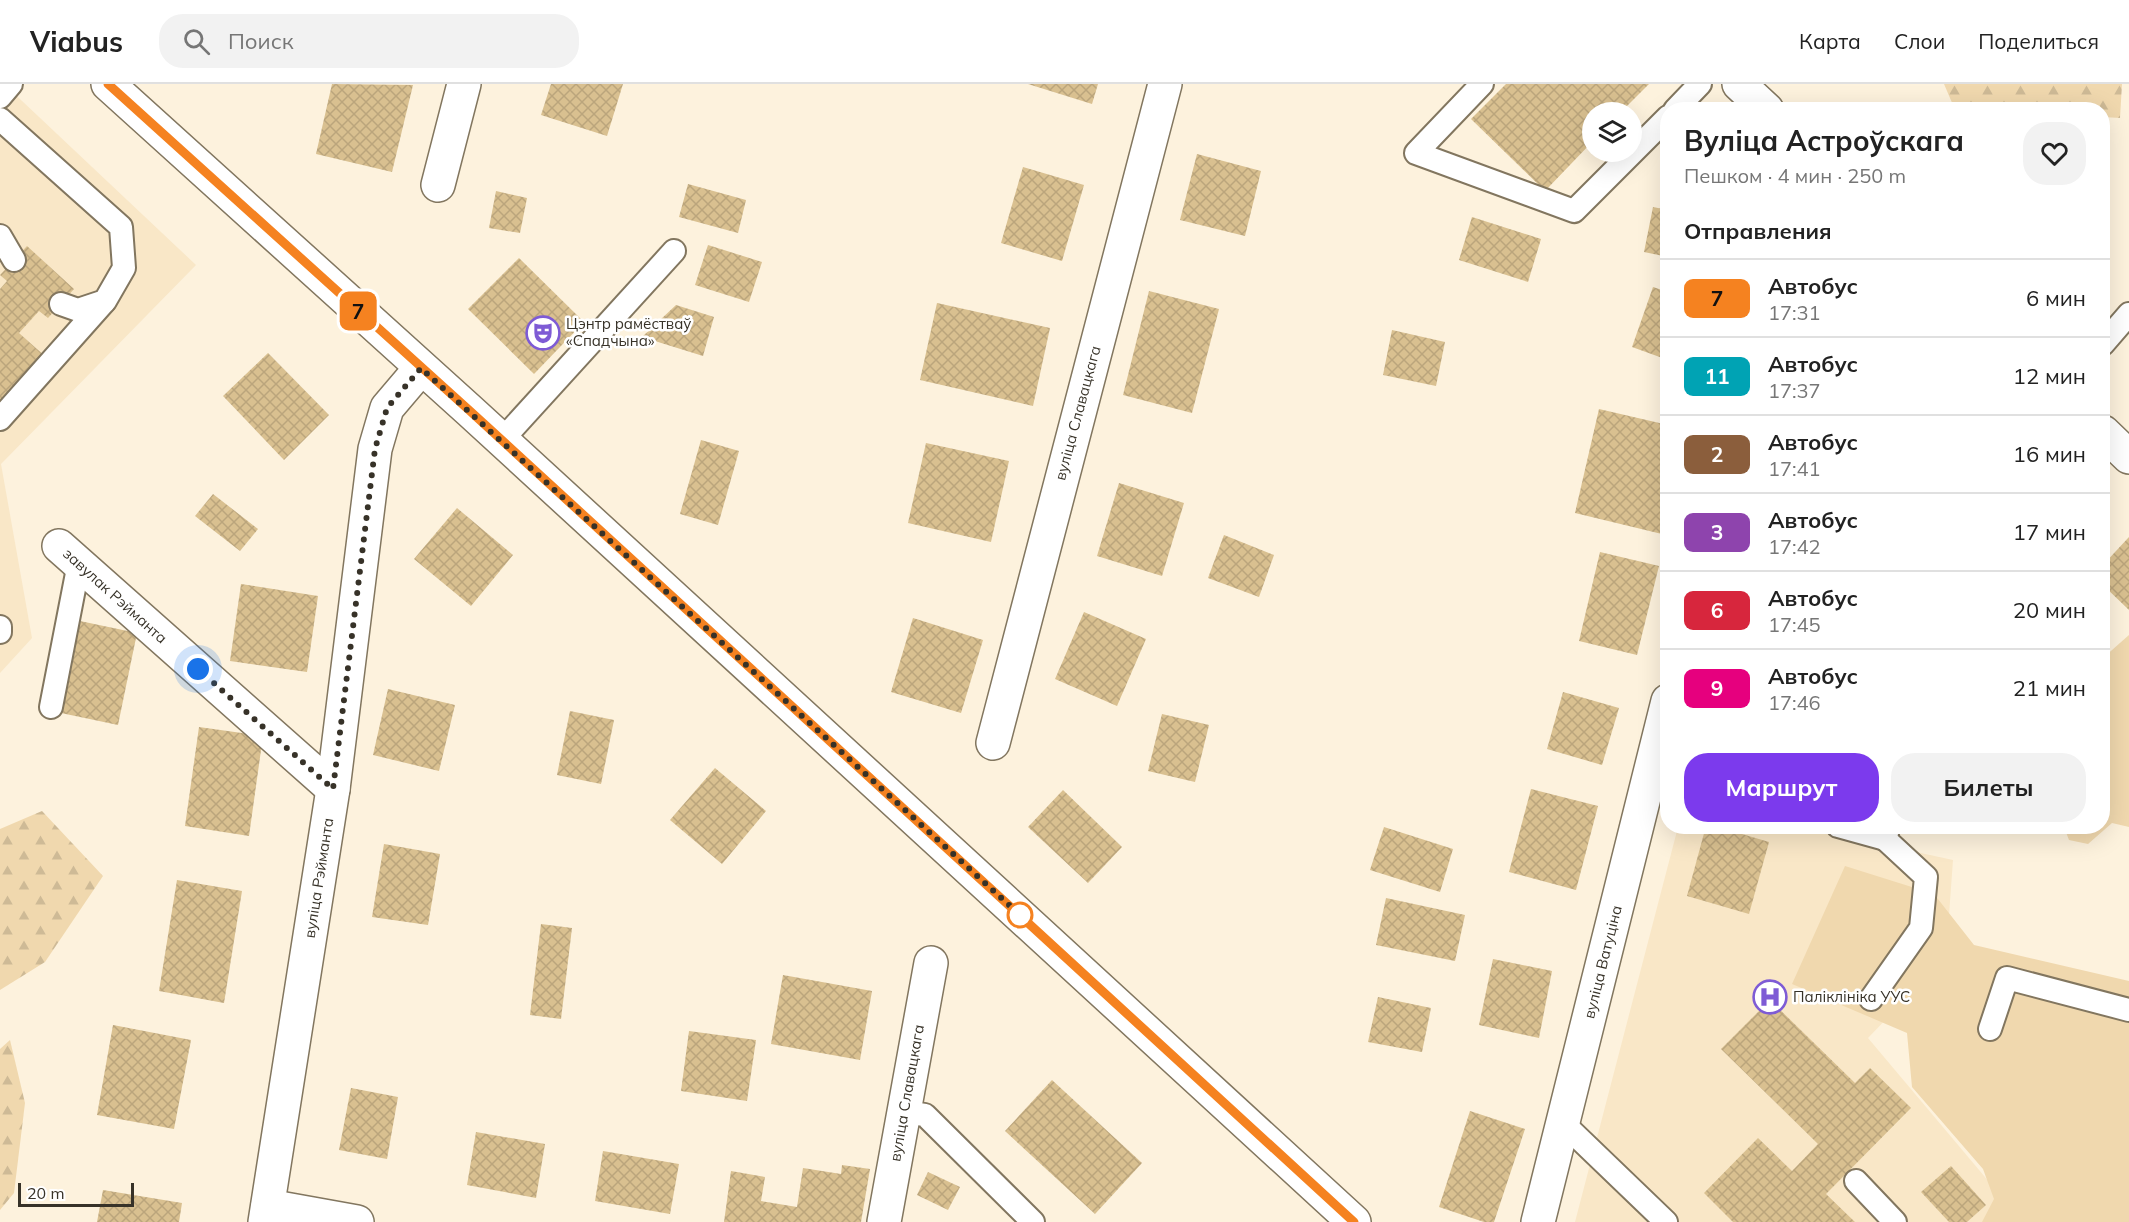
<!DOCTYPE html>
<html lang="ru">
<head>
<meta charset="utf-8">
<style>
	:root { --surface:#fff; --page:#f2f2f2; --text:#222; --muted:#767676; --line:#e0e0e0; --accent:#7c3aed }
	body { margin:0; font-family:Mulish,sans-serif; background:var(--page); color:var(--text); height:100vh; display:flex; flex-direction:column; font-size:22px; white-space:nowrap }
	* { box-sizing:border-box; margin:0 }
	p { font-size:20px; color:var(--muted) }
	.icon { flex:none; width:33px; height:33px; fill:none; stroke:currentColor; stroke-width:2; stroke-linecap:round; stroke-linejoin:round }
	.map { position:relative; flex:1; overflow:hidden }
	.details { position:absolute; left:1660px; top:18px; width:450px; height:732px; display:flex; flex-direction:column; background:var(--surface); border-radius:24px; box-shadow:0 6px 24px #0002 }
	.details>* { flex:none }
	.badge { padding:0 12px; border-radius:9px; font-size:21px; line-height:39px }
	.fabs { position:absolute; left:1582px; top:18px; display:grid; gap:12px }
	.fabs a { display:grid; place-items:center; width:60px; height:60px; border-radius:50%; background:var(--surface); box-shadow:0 6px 24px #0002; font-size:30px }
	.scale { position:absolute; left:18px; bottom:15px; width:116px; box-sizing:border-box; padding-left:6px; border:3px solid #373228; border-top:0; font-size:16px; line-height:21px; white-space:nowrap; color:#373228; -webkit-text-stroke:4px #fff; paint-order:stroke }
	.you { position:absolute; width:30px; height:30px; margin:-15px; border:4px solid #fff; border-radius:50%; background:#1a73e8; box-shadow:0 0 0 9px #1a73e833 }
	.map>.badge { position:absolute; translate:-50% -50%; box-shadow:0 0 0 3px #fff }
	h2 { padding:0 24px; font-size:22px; line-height:54px }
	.round { display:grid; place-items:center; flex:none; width:63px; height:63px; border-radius:24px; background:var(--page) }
	.head { display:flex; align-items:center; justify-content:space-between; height:102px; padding:0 24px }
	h1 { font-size:28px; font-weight:700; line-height:45px }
	.primary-button { display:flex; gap:12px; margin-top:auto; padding:12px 24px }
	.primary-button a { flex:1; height:69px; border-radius:24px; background:var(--accent); color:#fff; font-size:24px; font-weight:700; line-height:69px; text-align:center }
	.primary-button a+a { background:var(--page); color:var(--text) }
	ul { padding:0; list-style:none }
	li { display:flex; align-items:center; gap:18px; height:78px; padding:0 24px; border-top:2px solid var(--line) }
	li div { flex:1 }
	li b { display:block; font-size:22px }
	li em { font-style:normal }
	li .badge { min-width:66px; font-weight:700; text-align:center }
	header { display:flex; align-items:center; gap:36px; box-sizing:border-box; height:84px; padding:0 30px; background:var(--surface); border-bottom:2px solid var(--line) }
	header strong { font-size:28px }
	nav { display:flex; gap:33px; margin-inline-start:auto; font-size:21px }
	.search { width:420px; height:54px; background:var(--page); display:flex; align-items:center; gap:15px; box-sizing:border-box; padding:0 21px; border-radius:24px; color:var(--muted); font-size:22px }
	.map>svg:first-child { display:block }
	.built { fill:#f9e7c7 }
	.green { fill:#f0d8ae }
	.forest { fill:url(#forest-firs) }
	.building { fill:url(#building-cross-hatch) }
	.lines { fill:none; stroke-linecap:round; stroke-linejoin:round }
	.lane-casing { stroke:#82765f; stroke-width:26 }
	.street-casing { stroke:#82765f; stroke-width:36 }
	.secondary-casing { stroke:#82765f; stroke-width:36 }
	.lane { stroke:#fff; stroke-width:22 }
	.street { stroke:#fff; stroke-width:33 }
	.secondary { stroke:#fff; stroke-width:33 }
	.line-casing { stroke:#fff; stroke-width:14 }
	.line { stroke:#f58220; stroke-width:9 }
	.walk { stroke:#373228; stroke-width:6; stroke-dasharray:0 10.8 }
	.stop-dot { fill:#fff; stroke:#f58220; stroke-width:3 }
	.labels { text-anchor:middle; stroke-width:5; stroke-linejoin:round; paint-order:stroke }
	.poi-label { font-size:15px; fill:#373228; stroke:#fff; text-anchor:start }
	.street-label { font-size:15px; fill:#373228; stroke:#fff }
</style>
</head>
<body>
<header>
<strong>Viabus</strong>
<div class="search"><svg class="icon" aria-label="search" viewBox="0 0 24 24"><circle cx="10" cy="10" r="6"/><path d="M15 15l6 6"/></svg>Поиск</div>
<nav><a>Карта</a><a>Слои</a><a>Поделиться</a></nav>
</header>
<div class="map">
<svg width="2129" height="1138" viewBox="0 0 2129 1138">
	<defs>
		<pattern id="forest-firs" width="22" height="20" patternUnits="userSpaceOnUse" patternTransform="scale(1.5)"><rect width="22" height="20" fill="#f0d8ae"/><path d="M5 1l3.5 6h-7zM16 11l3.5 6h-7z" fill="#ceba96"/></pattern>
		<pattern id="building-cross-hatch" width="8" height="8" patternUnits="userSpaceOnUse" patternTransform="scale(1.5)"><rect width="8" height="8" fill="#d9c090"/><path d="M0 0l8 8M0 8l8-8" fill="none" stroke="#bba57c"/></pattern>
	</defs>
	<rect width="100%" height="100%" fill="#fdf2dd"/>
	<g class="built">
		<path d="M0 0H4L196 181 1 380 32 554 0 589Z"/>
		<path d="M1678 743H1801L1953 776 1946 873 1868 954 2006 1118 1993 1138H1575Z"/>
	</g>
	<g class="green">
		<path d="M2129 551V743L2112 739 2088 760 2069 756 2064 743 2103 742V574Z"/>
		<path d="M1845 782 1934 810 1974 861 2129 897V1138H1982L1994 1115 1983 1085 1912 1003 1907 949 1792 900Z"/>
	</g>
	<g class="forest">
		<path d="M1944 0H2122L2120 34 2103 33V26H1997L1953 21Z"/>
		<path d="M42 727 103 792 45 878 0 906V745Z"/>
		<path d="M10 956 25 1019 14 1109 0 1126V965Z"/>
	</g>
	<g class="building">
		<path d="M332 0 413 1 392 88 316 70Z"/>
		<path d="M551 0H623L607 52 541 31Z"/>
		<path d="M1028 0H1098L1092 20Z"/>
		<path d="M1506 0H1649L1621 28H1593V57L1545 107 1471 35Z"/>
		<path d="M1197 70 1261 87 1245 152 1180 136Z"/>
		<path d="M1023 83 1084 101 1062 177 1001 159Z"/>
		<path d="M688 100 746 116 738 149 679 133Z"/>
		<path d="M496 107 527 114 520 149 489 144Z"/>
		<path d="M1653 123 1668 126V173L1644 168Z"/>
		<path d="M1472 133 1541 155 1528 198 1459 176Z"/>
		<path d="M708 161 762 178 749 218 695 201Z"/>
		<path d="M27 162 74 205 48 234 39 227 19 249 47 274 0 324V205L7 197 0 191Z"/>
		<path d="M519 174 584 238 534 290 468 225Z"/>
		<path d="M1653 203 1668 208V276L1632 263Z"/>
		<path d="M1149 207 1219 225 1192 329 1123 311Z"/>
		<path d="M937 219 1050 244 1033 322 920 296Z"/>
		<path d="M676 221 714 233 703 272 642 253Z"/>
		<path d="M1392 246 1445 258 1436 302 1383 291Z"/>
		<path d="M268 269 329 331 284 376 223 312Z"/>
		<path d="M1599 325 1668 341V443L1666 451 1575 429Z"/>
		<path d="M701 356 739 367 718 441 680 430Z"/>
		<path d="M926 359 1009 377 991 458 908 439Z"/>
		<path d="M1119 399 1184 419 1162 492 1097 472Z"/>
		<path d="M213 410 258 445 240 467 195 432Z"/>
		<path d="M457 424 513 471 471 522 414 475Z"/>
		<path d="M1224 451 1274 471 1259 513 1208 494Z"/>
		<path d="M2129 453V526L2103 501V481Z"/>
		<path d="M1600 468 1659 482 1637 571 1579 557Z"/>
		<path d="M241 500 318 512 307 588 230 577Z"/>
		<path d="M1084 528 1146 555 1117 622 1055 595Z"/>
		<path d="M913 534 983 556 961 629 891 608Z"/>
		<path d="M80 537 137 549 118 641 61 629Z"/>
		<path d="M388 605 455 621 439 687 373 671Z"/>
		<path d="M1563 608 1619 624 1602 681 1547 665Z"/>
		<path d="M570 627 614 636 601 700 557 691Z"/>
		<path d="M1162 630 1209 641 1195 698 1148 687Z"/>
		<path d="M199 643 263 652 249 752 185 742Z"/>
		<path d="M715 684 766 727 722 780 670 736Z"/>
		<path d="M1531 705 1598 722 1576 806 1509 788Z"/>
		<path d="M1063 706 1122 763 1088 799 1028 743Z"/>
		<path d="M1706 742H1715L1769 758 1749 830 1687 812Z"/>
		<path d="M1384 743 1453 765 1440 808 1370 786Z"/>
		<path d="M384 760 440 770 428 841 372 833Z"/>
		<path d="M177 796 242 807 224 919 159 907Z"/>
		<path d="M1386 814 1465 831 1455 877 1376 861Z"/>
		<path d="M541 840 572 844 561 935 530 931Z"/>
		<path d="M1493 875 1552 887 1539 954 1479 941Z"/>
		<path d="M783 891 872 907 860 976 771 960Z"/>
		<path d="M1378 913 1431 924 1422 968 1368 958Z"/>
		<path d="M1770 916 1855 999 1870 984 1911 1024 1826 1110 1855 1138H1733L1704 1109 1758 1054 1792 1087 1818 1060 1721 965Z"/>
		<path d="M113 941 191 956 174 1045 97 1031Z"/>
		<path d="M689 947 756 956 747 1017 681 1007Z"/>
		<path d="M1052 996 1142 1079 1095 1130 1005 1047Z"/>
		<path d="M351 1004 398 1013 387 1075 339 1066Z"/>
		<path d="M1470 1027 1525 1045 1494 1138H1484L1439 1123Z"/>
		<path d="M476 1048 545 1060 536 1114 467 1101Z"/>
		<path d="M603 1067 679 1080 670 1130 595 1117Z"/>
		<path d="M842 1081 870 1085 861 1138H724L731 1087 765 1093 761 1117 797 1123 803 1084 841 1090Z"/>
		<path d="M1951 1082 1986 1121 1967 1138H1949L1921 1108Z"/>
		<path d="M928 1088 960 1103 948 1126 917 1111Z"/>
		<path d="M103 1106 182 1119 179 1138H97Z"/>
	</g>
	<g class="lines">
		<defs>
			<g id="lane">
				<path d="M1482 0 1416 69 1574 127 1668 33"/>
				<path d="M0 13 11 0"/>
				<path d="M1675 26 1700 0"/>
				<path d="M0 35 121 143 124 184 105 217 78 226 61 220"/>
				<path d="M0 152 14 176"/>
				<path d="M2103 260 2129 230"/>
				<path d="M0 335 104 218"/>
				<path d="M502 356 674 167"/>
				<path d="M0 543V548"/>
				<path d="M51 623 79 479"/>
				<path d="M1838 742 1885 755 1889 742"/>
				<path d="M1871 915 1921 844 1926 793 1885 755"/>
				<path d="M1990 945 2007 894 2129 926"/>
				<path d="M904 1028 925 1031 1033 1138"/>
				<path d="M1563 1039 1666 1138"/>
				<path d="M1856 1097 1895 1138"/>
			</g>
			<g id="street">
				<path d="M438 101 464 0"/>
				<path d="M59 462 333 705"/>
				<path d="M993 659 1165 0"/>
				<path d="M268 1122 357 1138"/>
				<path d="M265 1138 333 705 375 365 387 324 421 284"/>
				<path d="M884 1138 931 879"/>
				<path d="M1538 1138 1668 617"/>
			</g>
			<g id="secondary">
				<path d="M108 0 470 327 1354 1138"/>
				<path d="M1739 0 1767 26"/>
				<path d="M2103 348 2129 373"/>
			</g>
		</defs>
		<use href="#lane" class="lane-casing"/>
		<use href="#street" class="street-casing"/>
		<use href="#secondary" class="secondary-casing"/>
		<use href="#lane" class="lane"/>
		<use href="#street" class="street"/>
		<use href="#secondary" class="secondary"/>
	</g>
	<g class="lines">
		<defs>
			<path id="line" d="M108 0 470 327 1354 1138"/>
		</defs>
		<use href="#line" class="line-casing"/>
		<use href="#line" class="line"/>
		<path class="walk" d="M198 585 333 705 375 365 387 324 421 284 1020 831"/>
	</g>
	<defs>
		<symbol id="theatre-ring" viewBox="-11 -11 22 22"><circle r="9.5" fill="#fff" stroke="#7e5bd5" stroke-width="1.5"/><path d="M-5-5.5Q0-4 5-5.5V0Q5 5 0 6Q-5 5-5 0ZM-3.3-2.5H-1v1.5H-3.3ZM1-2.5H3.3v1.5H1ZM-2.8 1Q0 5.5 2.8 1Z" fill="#7e5bd5"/></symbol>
		<symbol id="hospital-ring" viewBox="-11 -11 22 22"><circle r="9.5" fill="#fff" stroke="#7e5bd5" stroke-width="1.5"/><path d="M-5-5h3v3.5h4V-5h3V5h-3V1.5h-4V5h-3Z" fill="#7e5bd5"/></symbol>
	</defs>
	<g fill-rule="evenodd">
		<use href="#theatre-ring" x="524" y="230" width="38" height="38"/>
		<use href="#hospital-ring" x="1751" y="894" width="38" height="38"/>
	</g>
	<circle class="stop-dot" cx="1020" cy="831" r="12"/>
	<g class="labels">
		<g class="poi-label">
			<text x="566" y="245">Цэнтр рамёстваў<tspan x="566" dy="17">«Спадчына»</tspan></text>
			<text x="1793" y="918">Паліклініка УУС</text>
		</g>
		<g class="street-label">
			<text transform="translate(1078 329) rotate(-75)" y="5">вуліца Славацкага</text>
			<text transform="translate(115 512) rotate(42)" y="5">завулак Рэйманта</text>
			<text transform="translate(319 794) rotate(-81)" y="5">вуліца Рэйманта</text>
			<text transform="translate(1603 878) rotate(-76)" y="5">вуліца Ватуціна</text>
			<text transform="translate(907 1009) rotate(-80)" y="5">вуліца Славацкага</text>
		</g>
	</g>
</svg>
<div class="fabs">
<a><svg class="icon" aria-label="layers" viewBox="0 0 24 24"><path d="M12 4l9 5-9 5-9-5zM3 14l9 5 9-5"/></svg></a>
</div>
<div class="scale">20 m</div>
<div class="you" style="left:198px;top:585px"></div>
<b class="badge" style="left:358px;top:227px;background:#f58220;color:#111">7</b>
<section class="details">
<div class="head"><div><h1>Вуліца Астроўскага</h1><p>Пешком · 4 мин · 250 m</p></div><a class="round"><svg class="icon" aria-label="heart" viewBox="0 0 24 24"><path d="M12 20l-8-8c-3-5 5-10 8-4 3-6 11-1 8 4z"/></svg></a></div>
<h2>Отправления</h2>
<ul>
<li><span class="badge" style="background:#f58220;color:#111">7</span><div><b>Автобус</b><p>17:31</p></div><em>6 мин</em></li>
<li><span class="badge" style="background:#00a3b4;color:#fff">11</span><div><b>Автобус</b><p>17:37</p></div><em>12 мин</em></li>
<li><span class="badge" style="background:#8b5e3c;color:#fff">2</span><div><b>Автобус</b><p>17:41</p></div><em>16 мин</em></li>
<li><span class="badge" style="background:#8e44ad;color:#fff">3</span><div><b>Автобус</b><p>17:42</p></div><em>17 мин</em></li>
<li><span class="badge" style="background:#d7263d;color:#fff">6</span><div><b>Автобус</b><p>17:45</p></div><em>20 мин</em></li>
<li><span class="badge" style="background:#e6007e;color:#fff">9</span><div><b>Автобус</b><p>17:46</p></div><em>21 мин</em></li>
</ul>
<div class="primary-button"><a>Маршрут</a><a>Билеты</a></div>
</section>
</div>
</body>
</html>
